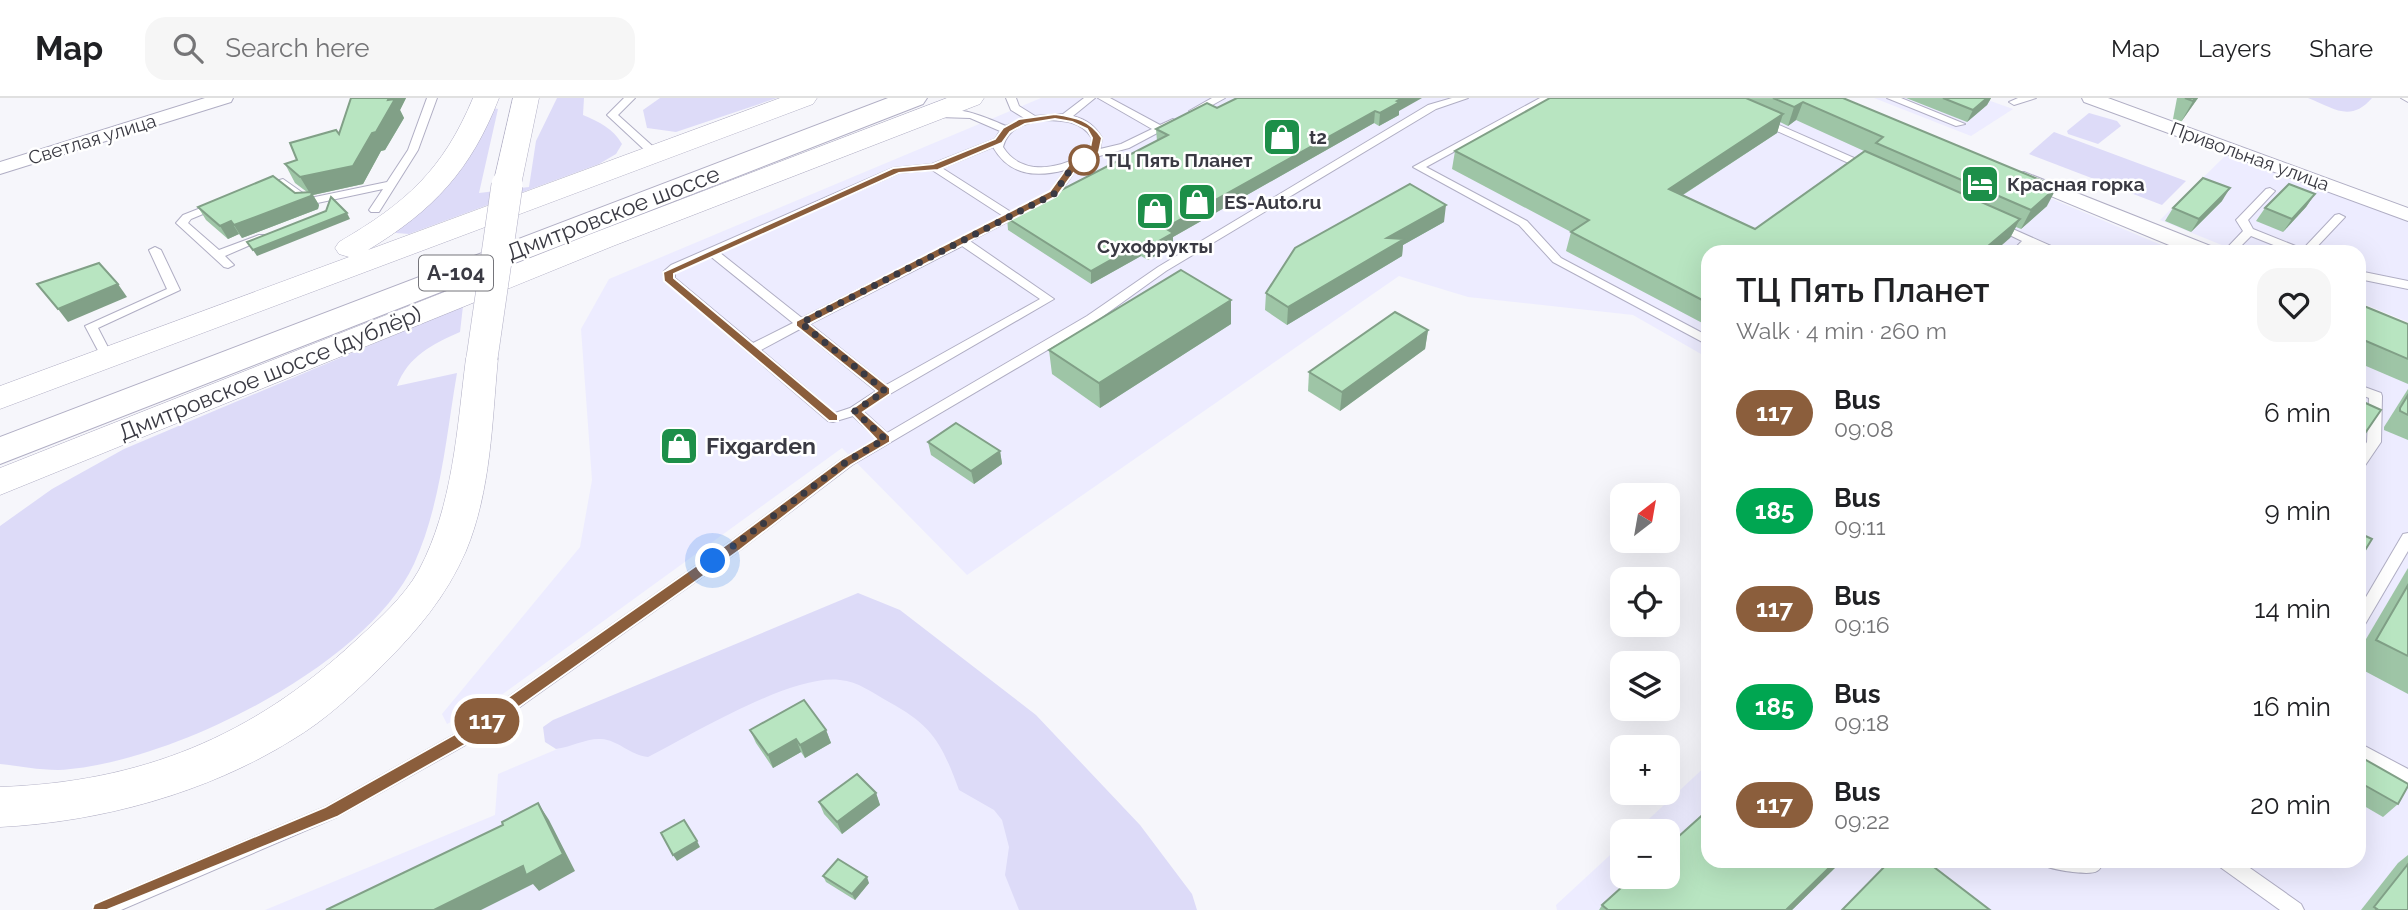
<!DOCTYPE html>
<html lang="en">
<head>
<meta charset="utf-8">
<style>
	:root { --surface:#fff; --page:#f6f6f6; --text:#202124; --muted:#757577; --line:#e0e0e0 }
	body { margin:0; font-family:Raleway,sans-serif; background:var(--page); color:var(--text); height:100vh; display:flex; flex-direction:column; font-size:26px; white-space:nowrap }
	* { box-sizing:border-box; margin:0 }
	p { font-size:23px; color:var(--muted) }
	.icon { flex:none; width:38px; height:38px; fill:none; stroke:currentColor; stroke-width:2; stroke-linecap:round; stroke-linejoin:round }
	.map { position:relative; flex:1; overflow:hidden }
	.details { position:absolute; left:1701px; top:147px; width:665px; height:623px; display:flex; flex-direction:column; background:var(--surface); border-radius:21px; box-shadow:0 7px 28px #0002 }
	.details>* { flex:none }
	.badge { padding:0 14px; border-radius:23px; font-size:24px; line-height:46px }
	.needle { width:46px; rotate:31deg }
	.fabs { position:absolute; left:1610px; top:385px; display:grid; gap:14px }
	.fabs a { display:grid; place-items:center; width:70px; height:70px; border-radius:14px; background:var(--surface); box-shadow:0 7px 28px #0002; font-size:35px }
	.you { position:absolute; width:35px; height:35px; margin:-18px; border:5px solid #fff; border-radius:50%; background:#1a73e8; box-shadow:0 0 0 10px #1a73e833 }
	.map>.badge { position:absolute; translate:-50% -50%; box-shadow:0 0 0 4px #fff }
	.round { display:grid; place-items:center; flex:none; width:74px; height:74px; border-radius:21px; background:var(--page) }
	.head { display:flex; align-items:center; justify-content:space-between; height:119px; padding:0 35px }
	h1 { font-size:33px; font-weight:600; line-height:52px }
	ul { padding:0; list-style:none }
	li { display:flex; align-items:center; gap:21px; height:98px; padding:0 35px }
	li div { flex:1 }
	li b { display:block; font-size:26px }
	li em { font-style:normal }
	li .badge { min-width:77px; font-weight:700; text-align:center }
	header { display:flex; align-items:center; gap:42px; box-sizing:border-box; height:98px; padding:0 35px; background:var(--surface); border-bottom:2px solid var(--line) }
	header strong { font-size:33px }
	nav { display:flex; gap:38px; margin-inline-start:auto; font-size:24px }
	.search { width:490px; height:63px; background:var(--page); display:flex; align-items:center; gap:18px; box-sizing:border-box; padding:0 24px; border-radius:21px; color:var(--muted); font-size:26px }
	.map>svg:first-child { display:block }
	.built { fill:#edecff }
	.green { fill:#dddbf8 }
	.lines { fill:none; stroke-linecap:round; stroke-linejoin:round }
	.lane-casing { stroke:#b0aec4; stroke-width:2 }
	.street-casing { stroke:#b0aec4; stroke-width:2 }
	.secondary-casing { stroke:#b0aec4; stroke-width:1 }
	.highway-casing { stroke:#b0aec4; stroke-width:2 }
	.lane { fill:#fff; fill-rule:evenodd }
	.street { fill:#fff; fill-rule:evenodd }
	.secondary { fill:#fff; fill-rule:evenodd }
	.highway { fill:#fff; fill-rule:evenodd }
	.secondary-bridge-casing { stroke:#b0aec4; stroke-width:32; stroke-linecap:butt }
	.secondary-bridge { stroke:#fff; stroke-width:31 }
	.wall { fill:#9ec5a6; fill-rule:evenodd }
	.shaded-wall { fill:#81a087 }
	.building { fill:#b8e5c1; stroke:#81a087; stroke-width:2 }
	.line { fill:#8b5e3c; stroke:#fff; stroke-width:2 }
	.walk { stroke:#3a3a43; stroke-width:7; stroke-dasharray:0 12.6 }
	.stop-dot { fill:#fff; stroke:#8b5e3c; stroke-width:3.5 }
	.labels { text-anchor:middle; stroke-width:5; stroke-linejoin:round; paint-order:stroke }
	.far-poi-label { font-size:19px; font-weight:bold; fill:#3a3a43; stroke:#fff; text-anchor:start }
	.far-street-label { font-size:19px; fill:#3a3a43; stroke:#fff }
	.far-stop-label { font-size:19px; font-weight:bold; fill:#3a3a43; stroke:#fff; text-anchor:start }
	.shield { fill:#fff; stroke:#75757b; stroke-width:2 }
	.shield-label { font-size:21px; font-weight:bold; fill:#3a3a43 }
	.street-label { font-size:23px; fill:#3a3a43; stroke:#fff }
	.poi-label { font-size:23px; font-weight:bold; fill:#3a3a43; stroke:#fff; text-anchor:start }
</style>
</head>
<body>
<header>
<strong>Map</strong>
<div class="search"><svg class="icon" aria-label="search" viewBox="0 0 24 24"><circle cx="10" cy="10" r="6"/><path d="M15 15l6 6"/></svg>Search here</div>
<nav><a>Map</a><a>Layers</a><a>Share</a></nav>
</header>
<div class="map">
<svg width="2408" height="812" viewBox="0 0 2408 812">
	<rect width="100%" height="100%" fill="#f6f6fb"/>
	<g class="built">
		<path d="M1041 0H1812L2178 154H1708V260L1633 217 1468 199 1399 178 967 477 842 350 500 598 447 626 442 616 580 449 592 382 581 231 609 181Z"/>
		<path d="M1874 0H1982L2013 11 1971 38Z"/>
		<path d="M2227 56 2408 123V224L2359 204V154H2239L2160 122Z"/>
		<path d="M2359 230 2408 251V812H1557L1556 807 1622 746V779H1668V733H1636L1708 666V763H2359Z"/>
		<path d="M845 546 1130 812H265L495 717 498 676 804 547Z"/>
	</g>
	<g class="green">
		<path d="M557 0H584L583 17C599 24 613 30 622 46L616 56 599 66 409 136 396 135 394 132C443 91 469 71 493 10L498 11 479 95 529 89 536 43Z"/>
		<path d="M660 0H777L676 34 647 30 643 12Z"/>
		<path d="M2308 0H2372C2350 25 2334 10 2308 0Z"/>
		<path d="M2089 15 2117 23 2121 28 2098 46 2068 36 2067 33Z"/>
		<path d="M2054 34 2186 83 2162 107 2029 56Z"/>
		<path d="M463 208 460 234C433 246 408 258 397 288L457 275C446 339 441 406 414 466 367 568 168 667 58 672 39 672 19 668 0 666V428L52 391 124 351Z"/>
		<path d="M858 495 900 512 1036 617 1140 727 1192 796 1197 812H1019L1005 777 1009 749 1002 722 994 712 959 692C942 646 933 628 889 604 874 596 858 583 840 582 791 576 694 636 648 659 630 657 618 642 601 641 587 640 571 649 556 651L545 644 543 629 553 622Z"/>
	</g>
	<g class="lines">
		<defs>
			<g id="lane">
				<path d="M427 0H437L418 52 379 114H371L369 112 383 91 308 107 281 88 264 91 259 88 283 81 310 100 387 84 408 52Z"/>
				<path d="M624 0H635L618 17 658 53V57H650L607 17Z"/>
				<path d="M1006 0H1016L1019 8 1035 18 1063 16 1084 0H1095L1073 18C1087 22 1095 28 1102 40L1100 51 1121 46 1152 31 1098 0H1110L1160 27 1173 21 1178 24 1129 50 1092 60 1079 67 1058 98 970 143 1054 201 890 296 863 313 887 335 1087 218 1158 169 1428 7 1452 0H1468L1436 11 1166 173 1095 224 852 367 740 452 469 645 337 719 121 812H92L95 806 325 709 457 635 730 444 842 361 877 341 853 318 833 324 828 323 665 183 663 174 671 167 893 70 932 66 995 41 1000 33 970 20 939 19 934 16C953 4 987 20 1006 28L1024 20 1011 12ZM1044 22C1063 22 1081 23 1092 40L1090 51C1066 71 1022 80 1003 49 1008 29 1026 25 1044 22ZM993 49C1009 77 1035 80 1065 72L1050 94 1011 114 942 70ZM932 72 1003 118 802 220 719 154 899 75ZM962 148 1040 201 886 287 810 226ZM710 158 793 225 753 245 675 180V175L679 171ZM800 231 876 293 850 310 835 315 761 252Z"/>
				<path d="M1212 0H1225L1198 15 1189 13Z"/>
				<path d="M1540 0H1552L1426 69 1527 123 1561 160 1708 238V247L1553 164 1519 127 1413 69Z"/>
				<path d="M1887 0H1901L1965 26 1956 28Z"/>
				<path d="M2018 0H2036L2014 7 2009 4Z"/>
				<path d="M2401 0H2408V4Z"/>
				<path d="M1763 20 1870 67 1871 69 1866 72 1862 71 1759 25 1758 23Z"/>
				<path d="M2270 90 2275 93 2248 122 2253 131 2303 151 2335 117 2339 116 2345 119 2312 154H2291L2251 138 2235 154H2223L2243 133 2236 122 2238 120 2266 91Z"/>
				<path d="M216 104 220 105V109L191 121 188 125 219 152 259 137H267L269 139 225 158 234 167 228 170 224 169 176 125 183 117Z"/>
				<path d="M1997 124 2060 152 2062 154H2047L2031 147 2024 154H2011L2022 143 1993 129V125Z"/>
				<path d="M155 149 161 152 180 192 98 230 113 259 111 262H103L85 228 167 191 149 152Z"/>
				<path d="M2359 173 2408 183V191L2359 181Z"/>
				<path d="M2359 287 2381 295 2382 298 2381 344 2364 369 2359 371V356L2367 344 2369 300 2359 296Z"/>
				<path d="M2408 435V453L2364 528 2359 530V511L2403 436Z"/>
				<path d="M2359 645 2408 671V686L2359 660Z"/>
				<path d="M2045 763H2104C2102 767 2101 771 2097 773 2090 778 2056 772 2048 769Z"/>
				<path d="M2217 763H2240L2301 806 2304 812H2280L2220 769Z"/>
			</g>
			<g id="street">
				<path d="M205 0H233L231 4 0 76V64Z"/>
				<path d="M2082 0H2108L2408 110V123L2084 4Z"/>
				<path d="M2024 74 2213 149 2216 154H2186L2017 84 2014 80 2017 76Z"/>
			</g>
			<g id="secondary">
				<path d="M473 0H499C471 72 434 112 368 152L780 0H817L813 6 0 311V288L349 159 339 156 335 150 339 144C406 105 443 72 473 0Z"/>
				<path d="M513 0H539L521 87 517 93 507 95 497 93 493 87Z"/>
				<path d="M947 0H984L980 6 613 148 0 397V370L591 136Z"/>
				<path d="M482 249 494 253 498 260C492 324 491 393 466 453 446 499 417 533 382 568 354 595 326 622 292 642 207 695 100 724 0 729V689C141 684 252 639 355 543 378 522 404 499 419 472 453 408 457 331 466 260L470 253Z"/>
			</g>
			<path id="highway" d="M888 0H927L923 6 0 366V339Z"/>
		</defs>
		<use href="#lane" class="lane-casing"/>
		<use href="#street" class="street-casing"/>
		<use href="#secondary" class="secondary-casing"/>
		<use href="#highway" class="highway-casing"/>
		<use href="#lane" class="lane"/>
		<use href="#street" class="street"/>
		<use href="#secondary" class="secondary"/>
		<use href="#highway" class="highway"/>
		<defs>
			<path id="secondary-bridge" d="M482 260 507 87"/>
		</defs>
		<use href="#secondary-bridge" class="secondary-bridge-casing"/>
		<use href="#secondary-bridge" class="secondary-bridge"/>
	</g>
	<g class="wall">
		<path d="M351 0H406L400 12 404 20 385 52 381 53 363 86 313 97 319 107 318 111 242 140 239 136 228 141 206 122 198 109 307 94 295 85 285 66 297 62 339 36Z"/>
		<path d="M1550 0H1843L2047 108 2021 131 2016 129 2010 140 1708 154V228L1566 153 1571 134 1452 71 1455 53ZM1796 22 1864 53 1755 131 1683 97 1777 35 1780 24 1788 28Z"/>
		<path d="M1906 0H1991L1987 7 1967 24Z"/>
		<path d="M2177 0H2198L2181 24 2173 21Z"/>
		<path d="M1217 10 1399 13V17L1379 28 1374 25 1173 139V148L1148 162 1141 158 1091 186 1008 132 1007 120 1157 43 1156 31Z"/>
		<path d="M2315 96 2306 109 2283 134 2256 123 2265 110Z"/>
		<path d="M2222 103 2191 134 2165 123 2173 110Z"/>
		<path d="M1444 124 1403 147 1402 158 1287 227 1265 212 1266 195Z"/>
		<path d="M2359 206 2408 226V286L2359 265Z"/>
		<path d="M1231 226 1100 310 1052 276 1049 252Z"/>
		<path d="M1428 232 1425 251 1340 313 1308 293 1309 274Z"/>
		<path d="M2408 291V342L2384 332V329Z"/>
		<path d="M928 344 1000 353 1002 366 974 386 931 357Z"/>
		<path d="M2408 470V596L2359 570V553Z"/>
		<path d="M750 632H826L831 645 805 660 801 654 773 670 756 645Z"/>
		<path d="M2359 658 2398 706 2383 719 2359 705Z"/>
		<path d="M876 695 880 707 842 736 824 716 819 704Z"/>
		<path d="M2408 757V812H2361L2398 765Z"/>
		<path d="M1708 763H1842L1792 812H1599L1602 807Z"/>
		<path d="M823 778 869 785 855 802 826 784Z"/>
	</g>
	<g class="shaded-wall">
		<path d="M389 0H406L400 12 404 20 385 52 381 53 363 86 313 97 319 107 318 111 242 140 234 127 311 97 300 79Z"/>
		<path d="M1402 0H1422L1399 13V17L1379 28 1380 15Z"/>
		<path d="M1987 0H1991L1987 7 1967 24 1973 12Z"/>
		<path d="M2195 0H2198L2181 24 2193 3Z"/>
		<path d="M1803 4 1796 22 1788 28 1794 9Z"/>
		<path d="M1375 13 1374 25 1173 139V148L1148 162V149L1165 130Z"/>
		<path d="M1783 16 1777 35 1664 109 1669 91Z"/>
		<path d="M2057 89 2047 108 2021 131 2031 112Z"/>
		<path d="M2230 90 2222 103 2191 134 2199 121Z"/>
		<path d="M2315 96 2306 109 2283 134 2292 121Z"/>
		<path d="M1446 107 1444 124 1403 147 1402 158 1287 227 1288 209 1387 140Z"/>
		<path d="M347 115 350 121 257 158 253 152Z"/>
		<path d="M2020 121 2010 140 1994 154H1981Z"/>
		<path d="M231 123 239 136 228 141 220 128Z"/>
		<path d="M1141 145V158L1091 186V173Z"/>
		<path d="M118 186 127 199 68 224 58 211Z"/>
		<path d="M1231 202V226L1100 310 1099 285Z"/>
		<path d="M1428 232 1425 251 1340 313 1342 294Z"/>
		<path d="M1000 353 1002 366 974 386 971 373Z"/>
		<path d="M826 632 831 645 805 660 800 647Z"/>
		<path d="M796 641 801 654 773 670 768 657Z"/>
		<path d="M876 695 880 707 842 736 837 724Z"/>
		<path d="M538 705 549 722 575 773 539 793 533 786 481 812H434Z"/>
		<path d="M697 743 700 749 677 763 673 757Z"/>
		<path d="M1836 763H1842L1792 812H1786Z"/>
		<path d="M867 779 869 785 855 802 852 796Z"/>
	</g>
	<g class="building">
		<path d="M351 0H389L388 2 395 1 376 34 372 35 353 68 300 79 285 66 297 62 290 45 336 32 339 36Z"/>
		<path d="M1237 0H1402L1397 3 1400 4 1380 15 1375 13 1165 130 1173 135 1148 149 1141 145 1091 173 1007 120 1168 37 1156 31 1207 5 1217 10Z"/>
		<path d="M1550 0H1746L1783 16 1669 91 1755 131 1865 53 2020 121 1981 154H1708V205L1571 134 1589 122 1455 53Z"/>
		<path d="M1773 0H1843L2057 89 2031 112 1876 45 1883 39 1803 4 1794 9Z"/>
		<path d="M1943 0H1987L1973 12Z"/>
		<path d="M2185 0H2195L2193 3Z"/>
		<path d="M273 78 295 95 312 94 311 98 234 127 231 123 220 128 198 109Z"/>
		<path d="M2203 80 2230 90 2199 121 2173 110Z"/>
		<path d="M1410 86 1446 107 1387 140 1404 141 1288 209 1266 195 1295 150Z"/>
		<path d="M2289 86 2315 96 2292 121 2265 110Z"/>
		<path d="M331 99 347 115 253 152 247 144 326 113Z"/>
		<path d="M99 165 118 186 58 211 37 186Z"/>
		<path d="M1181 172 1231 202 1099 285 1049 252Z"/>
		<path d="M2359 206 2408 226V261L2359 240Z"/>
		<path d="M1395 214 1428 232 1342 294 1309 274Z"/>
		<path d="M2408 297V317L2400 313V310Z"/>
		<path d="M2359 302 2381 312 2359 344Z"/>
		<path d="M956 325 1000 353 971 373 928 344Z"/>
		<path d="M2359 435 2372 441 2359 462Z"/>
		<path d="M2408 487V558L2376 542Z"/>
		<path d="M804 602 826 632 800 647 796 641 768 657 750 632Z"/>
		<path d="M2359 658 2408 686V688L2398 706 2359 684Z"/>
		<path d="M857 676 876 695 837 724 819 704Z"/>
		<path d="M538 705 563 756 526 777 523 768 434 812H326L503 727 502 724Z"/>
		<path d="M1708 712V763H1836L1786 812H1608L1602 807 1633 779H1668V748Z"/>
		<path d="M684 722 697 743 673 757 661 735Z"/>
		<path d="M838 761 867 779 852 796 823 778Z"/>
		<path d="M1890 763H1926L1990 812H1842Z"/>
		<path d="M2408 766V812H2376L2377 811 2374 809Z"/>
	</g>
	<path class="line" d="M1055 16C1076 19 1090 22 1102 40L1099 54 1078 69 1057 98 809 226 890 290V296L863 314 890 338V344L851 367 740 452 468 645 337 719 107 812H92L94 806 325 709 457 635 730 444 842 361 876 341 849 313 877 293 796 228V223L1050 93 1071 64 1090 50 1092 40 1087 31 1072 24 1055 21 1025 26 1010 34 1002 45 938 72 899 75 674 176V180L838 317V323H829L664 183 663 174 893 70 933 66 995 41 1003 30 1019 21Z"/>
	<g class="lines">
		<path class="walk" d="M713 463 846 364 885 341 855 313 885 293 801 225 1054 96 1074 66 1084 62"/>
	</g>
	<defs>
		<symbol id="shop-square" viewBox="-11 -11 22 22"><rect x="-9" y="-9" width="18" height="18" rx="4" fill="#1d8f49" stroke="#fff"/><path d="M-5-2.5h2.3a2.7 3.5 0 0 1 5.4 0H5L5.5 6h-11ZM-1.5-2.5h3a1.5 2.3 0 0 0-3 0Z" fill="#fff"/></symbol>
		<symbol id="hotel-square" viewBox="-11 -11 22 22"><rect x="-9" y="-9" width="18" height="18" rx="4" fill="#1d8f49" stroke="#fff"/><path d="M-6-4.5h1.5V1H6V5H4.5V3h-9V5H-6ZM-4 0a1.8 1.8 0 1 1 3.6 0ZM.5 0V-2.5h3Q6-2.5 6 0Z" fill="#fff"/></symbol>
	</defs>
	<g fill-rule="evenodd">
		<use href="#shop-square" x="1260" y="17" width="44" height="44"/>
		<use href="#hotel-square" x="1958" y="64" width="44" height="44"/>
		<use href="#shop-square" x="1175" y="82" width="44" height="44"/>
		<use href="#shop-square" x="1133" y="91" width="44" height="44"/>
		<use href="#shop-square" x="657" y="326" width="44" height="44"/>
	</g>
	<circle class="stop-dot" cx="1084" cy="62" r="14"/>
	<g class="labels">
		<g class="far-poi-label">
			<text x="1309" y="46">t2</text>
			<text x="2007" y="93">Красная горка</text>
			<text x="1224" y="111">ES-Auto.ru</text>
			<text x="1155" y="155" text-anchor="middle">Сухофрукты</text>
		</g>
		<g class="far-street-label">
			<text transform="translate(92 41) rotate(-17)" y="7">Светлая улица</text>
			<text transform="translate(2250 58) rotate(20)" y="7">Привольная улица</text>
		</g>
		<g class="far-stop-label">
			<text x="1105" y="69">ТЦ Пять Планет</text>
		</g>
		<rect class="shield" x="419" y="157.5" width="74" height="35" rx="5"/>
		<g class="shield-label">
			<text x="456" y="182">А-104</text>
		</g>
		<g class="street-label">
			<text transform="translate(613 115) rotate(-21)" y="8">Дмитровское шоссе</text>
			<text transform="translate(270 275) rotate(-22)" y="8">Дмитровское шоссе (дублёр)</text>
		</g>
		<g class="poi-label">
			<text x="706" y="356">Fixgarden</text>
		</g>
	</g>
</svg>
<div class="fabs">
<a><svg class="needle" viewBox="-14 -14 28 28"><path d="M0-13l5 13h-10z" fill="#e53935"/><path d="M0 13l5-13h-10z" fill="#757577"/></svg></a>
<a><svg class="icon" aria-label="locate" viewBox="0 0 24 24"><circle cx="12" cy="12" r="6"/><path d="M12 2v4M12 18v4M2 12h4M18 12h4"/></svg></a>
<a><svg class="icon" aria-label="layers" viewBox="0 0 24 24"><path d="M12 4l9 5-9 5-9-5zM3 14l9 5 9-5"/></svg></a>
<a>+</a>
<a>−</a>
</div>
<div class="you" style="left:713px;top:463px"></div>
<b class="badge" style="left:487px;top:623px;background:#8b5e3c;color:#fff">117</b>
<section class="details">
<div class="head"><div><h1>ТЦ Пять Планет</h1><p>Walk · 4 min · 260 m</p></div><a class="round"><svg class="icon" aria-label="heart" viewBox="0 0 24 24"><path d="M12 20l-8-8c-3-5 5-10 8-4 3-6 11-1 8 4z"/></svg></a></div>
<ul>
<li><span class="badge" style="background:#8b5e3c;color:#fff">117</span><div><b>Bus</b><p>09:08</p></div><em>6 min</em></li>
<li><span class="badge" style="background:#00a651;color:#fff">185</span><div><b>Bus</b><p>09:11</p></div><em>9 min</em></li>
<li><span class="badge" style="background:#8b5e3c;color:#fff">117</span><div><b>Bus</b><p>09:16</p></div><em>14 min</em></li>
<li><span class="badge" style="background:#00a651;color:#fff">185</span><div><b>Bus</b><p>09:18</p></div><em>16 min</em></li>
<li><span class="badge" style="background:#8b5e3c;color:#fff">117</span><div><b>Bus</b><p>09:22</p></div><em>20 min</em></li>
</ul>
</section>
</div>
</body>
</html>
